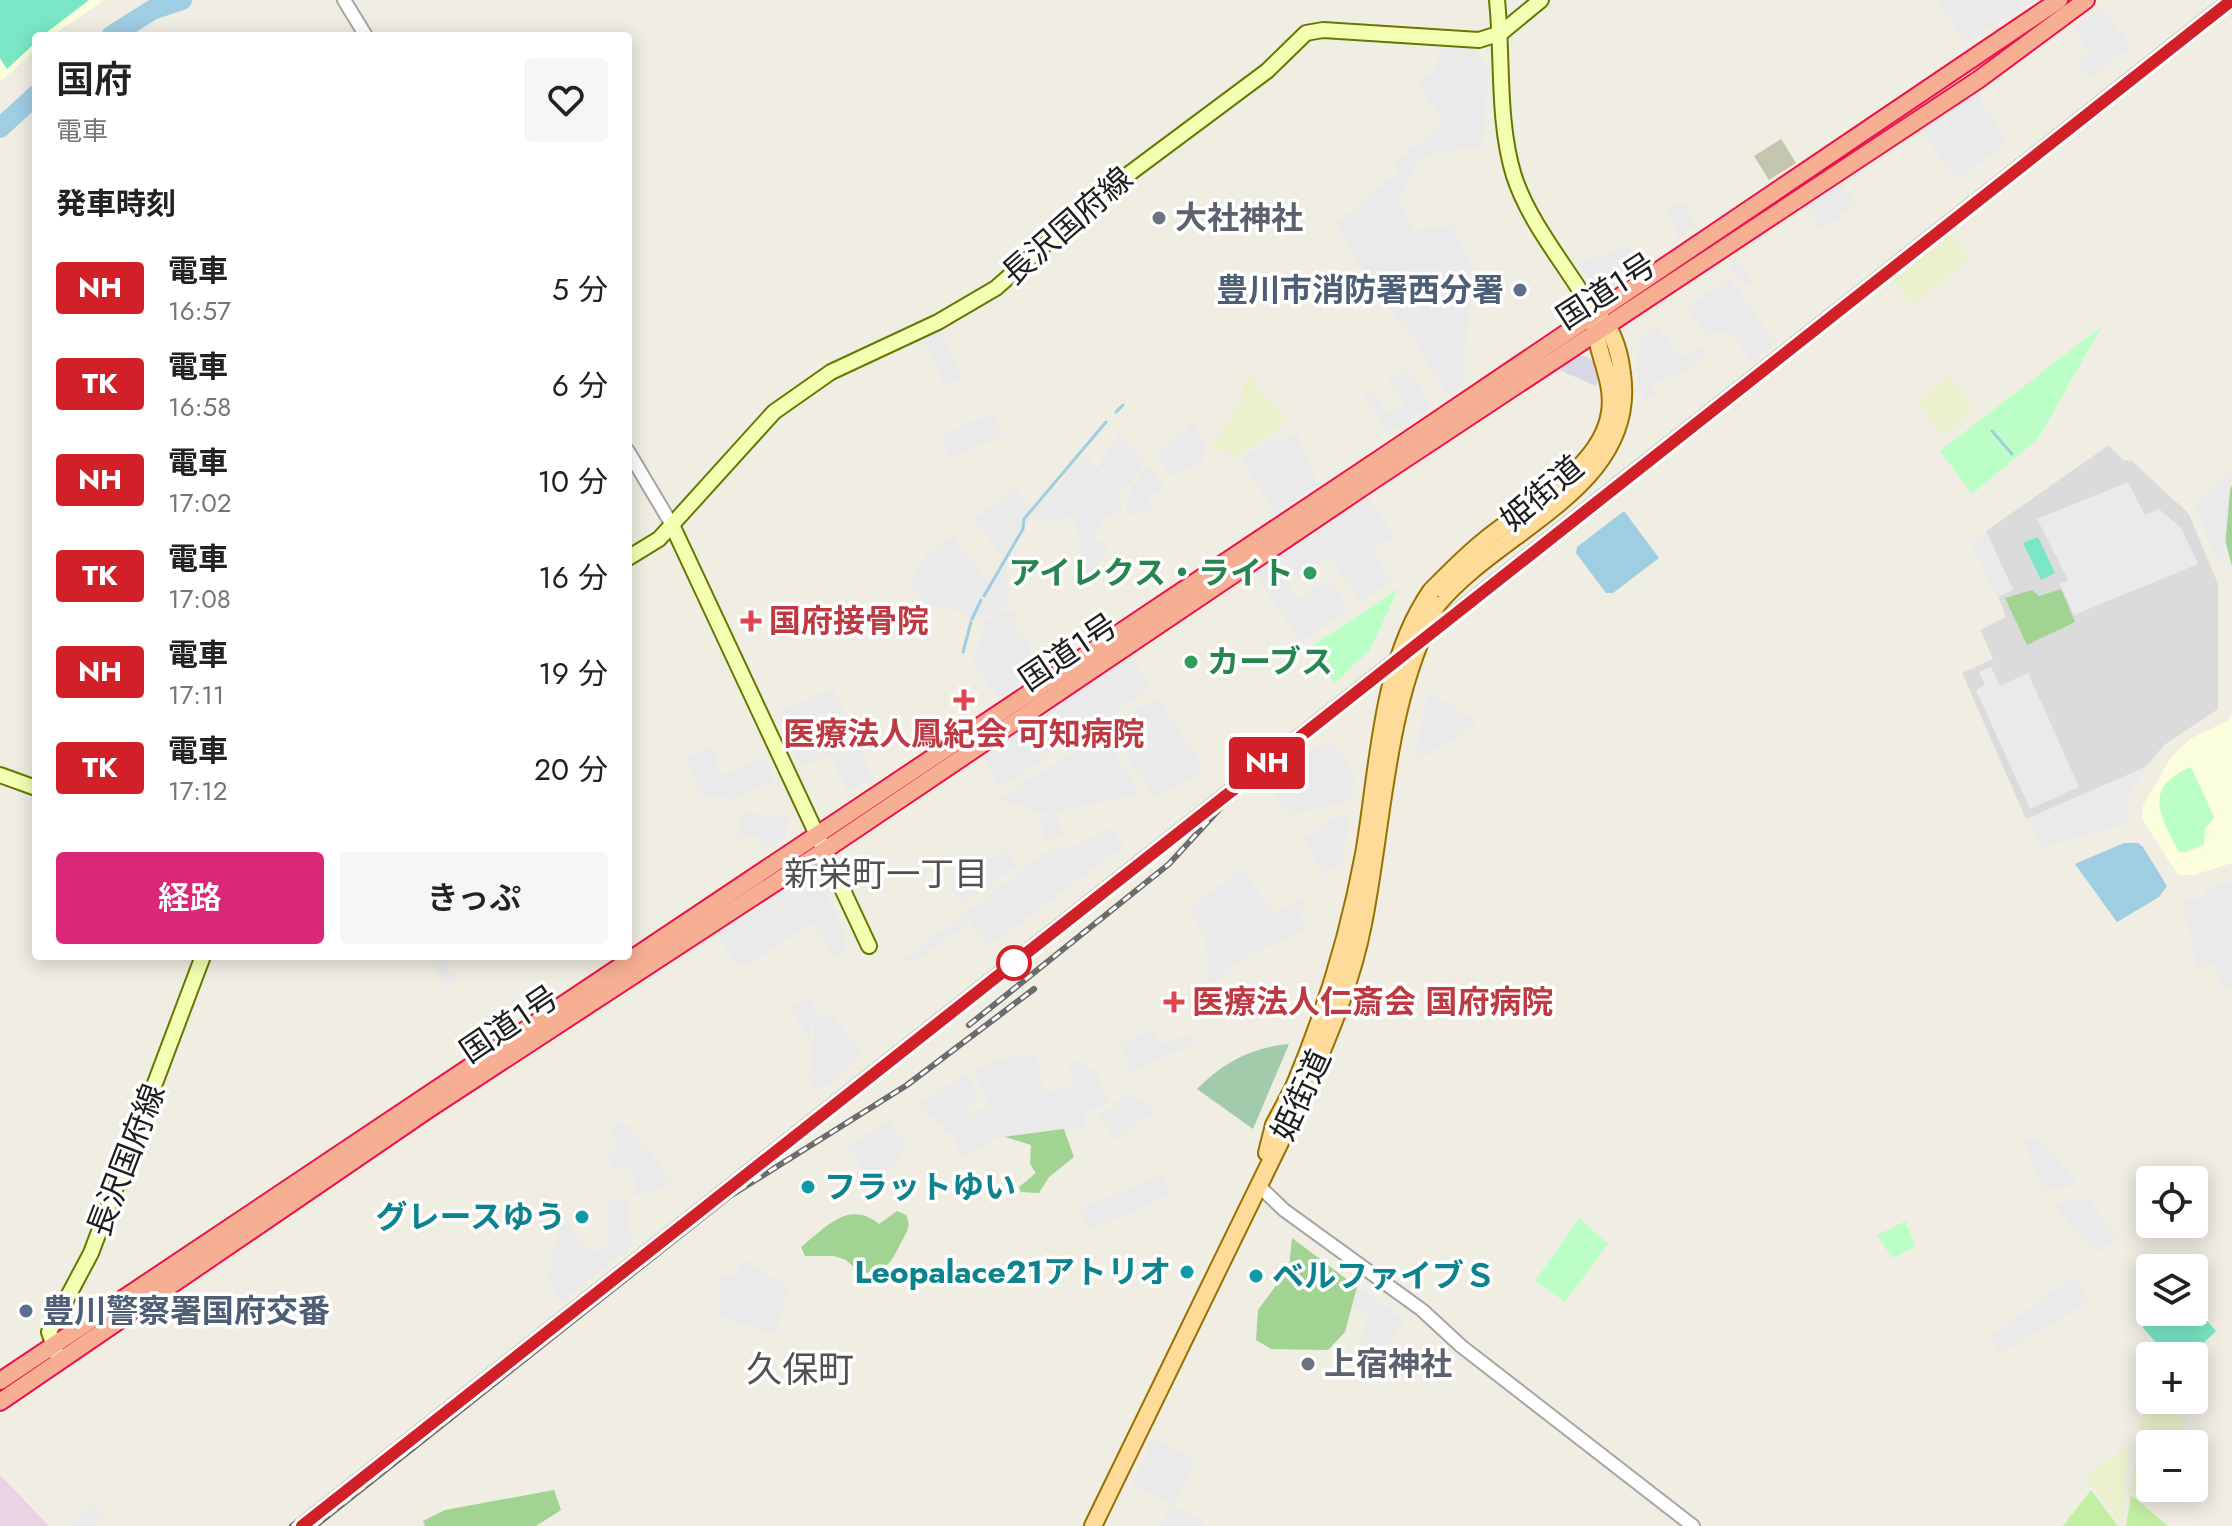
<!DOCTYPE html>
<html lang="ja">
<head>
<meta charset="utf-8">
<style>
	:root { --surface:#fff; --page:#f6f6f6; --text:#222; --muted:#767676; --accent:#db2777 }
	body { margin:0; font-family:Jost,"Noto Sans JP",sans-serif; background:var(--page); color:var(--text); height:100vh; display:flex; flex-direction:column; font-size:30px; white-space:nowrap }
	* { box-sizing:border-box; margin:0 }
	p { font-size:26px; color:var(--muted) }
	.icon { flex:none; width:44px; height:44px; fill:none; stroke:currentColor; stroke-width:2; stroke-linecap:round; stroke-linejoin:round }
	.map { position:relative; flex:1; overflow:hidden }
	.panel { position:absolute; left:32px; top:32px; width:600px; height:928px; display:flex; flex-direction:column; background:var(--surface); border-radius:8px; box-shadow:0 4px 20px #0003 }
	.panel>* { flex:none }
	.badge { padding:0 16px; border-radius:6px; font-size:28px; line-height:52px }
	.controls { position:absolute; left:2136px; top:1166px; display:grid; gap:16px }
	.controls a { display:grid; place-items:center; width:72px; height:72px; border-radius:8px; background:var(--surface); box-shadow:0 4px 20px #0003; font-size:40px }
	.map>.badge { position:absolute; translate:-50% -50%; box-shadow:0 0 0 4px #fff }
	h2 { padding:0 24px; font-size:30px; line-height:72px }
	.round { display:grid; place-items:center; flex:none; width:84px; height:84px; border-radius:8px; background:var(--page) }
	.head { display:flex; align-items:center; justify-content:space-between; height:136px; padding:0 24px }
	h1 { font-size:38px; font-weight:600; line-height:60px }
	.primary-button { display:flex; gap:16px; margin-top:auto; padding:16px 24px }
	.primary-button a { flex:1; height:92px; border-radius:8px; background:var(--accent); color:#fff; font-size:32px; font-weight:600; line-height:92px; text-align:center }
	.primary-button a+a { background:var(--page); color:var(--text) }
	ul { padding:0; list-style:none }
	li { display:flex; align-items:center; gap:24px; height:96px; padding:0 24px }
	li div { flex:1 }
	li b { display:block; font-size:30px }
	li em { font-style:normal }
	li .badge { min-width:88px; font-weight:700; text-align:center }
	.map>svg:first-child { display:block }
	.residential { fill:#dcdbdb }
	.industrial { fill:#ead4e4 }
	.education { fill:#fcffdd }
	.construction { fill:#c3c5ad }
	.farmland { fill:#ebf1cc }
	.grass { fill:#c3efa3 }
	.forest { fill:#a1d393 }
	.cemetery { fill:#a2cbab }
	.park { fill:#bbffc6 }
	.pitch { fill:#79e7c5 }
	.parking { fill:#eaeaea }
	.plaza { fill:#d8d7e6 }
	.water { fill:#9fcde2 }
	.lines { fill:none; stroke-linecap:round; stroke-linejoin:round }
	.stream { stroke:#9fcde2; stroke-width:3 }
	.river { stroke:#9fcde2; stroke-width:20 }
	.tertiary-casing { stroke:#a5a5a5; stroke-width:16 }
	.secondary-casing { stroke:#637a00; stroke-width:18 }
	.primary-casing { stroke:#987200; stroke-width:20 }
	.trunk-casing { stroke:#eb134c; stroke-width:20 }
	.tertiary { stroke:#fff; stroke-width:12 }
	.secondary { stroke:#f5ffb2; stroke-width:14 }
	.primary { stroke:#ffdb99; stroke-width:16 }
	.trunk { stroke:#f7af94; stroke-width:16 }
	.rail-casing { stroke:#6c6c6c; stroke-width:6 }
	.rail { stroke:#fff; stroke-width:3; stroke-dasharray:9; stroke-linecap:butt }
	.primary-bridge-casing { stroke:#987200; stroke-width:20; stroke-linecap:butt }
	.primary-bridge { stroke:#ffdb99; stroke-width:16 }
	.line-casing { stroke:#fff; stroke-width:18 }
	.line { stroke:#d12027; stroke-width:12 }
	.worship-dot { fill:#6b7280; stroke:#fff; stroke-width:3 }
	.service-dot { fill:#5c6f8a; stroke:#fff; stroke-width:3 }
	.leisure-dot { fill:#2e9e5b; stroke:#fff; stroke-width:3 }
	.health-dot { fill:#e0444e; stroke:#fff; stroke-width:3 }
	.stop-dot { fill:#fff; stroke:#d12027; stroke-width:4 }
	.culture-dot { fill:#0f9aa8; stroke:#fff; stroke-width:3 }
	.labels { text-anchor:middle; stroke-width:7; stroke-linejoin:round; paint-order:stroke }
	.worship-label { font-size:32px; font-weight:bold; fill:#5b616d; stroke:#fff; text-anchor:start }
	.street-label { font-size:32px; fill:#1e1e1e; stroke:#fff }
	.service-label { font-size:32px; font-weight:bold; fill:#4e5e75; stroke:#fff; text-anchor:end }
	.leisure-label { font-size:32px; font-weight:bold; fill:#27864d; stroke:#fff; text-anchor:end }
	.health-label { font-size:32px; font-weight:bold; fill:#be3a42; stroke:#fff; text-anchor:start }
	.culture-label { font-size:32px; font-weight:bold; fill:#0d838f; stroke:#fff; text-anchor:start }
	.neighbourhood-label { font-size:34px; fill:#515151; stroke:#fff }
	.quarter-label { font-size:36px; fill:#515151; stroke:#fff }
</style>
</head>
<body>
<div class="map">
<svg width="2232" height="1526" viewBox="0 0 2232 1526">
	<rect width="100%" height="100%" fill="#f0ede3"/>
	<path class="residential" d="M2109 445 2123 460 2132 461 2189 514 2218 584V709L2164 745 2146 767 2026 819 1962 673 1993 659 1980 630 2006 617 1998 596 2013 590 1986 531Z"/>
	<path class="industrial" d="M0 1476H1L49 1526H0Z"/>
	<g class="education">
		<path d="M0 0H104L52 36H36V49L0 82Z"/>
		<path d="M2232 712V863L2194 875H2178L2142 819 2143 805 2172 756 2190 739 2229 720Z"/>
	</g>
	<path class="construction" d="M1781 139 1796 163 1769 180 1754 156Z"/>
	<g class="farmland">
		<path d="M1950 235 1969 259 1912 305 1893 280Z"/>
		<path d="M1248 374 1286 419 1274 432 1236 456 1212 447 1237 408Z"/>
		<path d="M1949 377 1971 406V412L1942 435 1917 402Z"/>
		<path d="M2147 1407 2187 1420 2170 1444H2150V1463L2138 1454 2143 1409Z"/>
		<path d="M2128 1447 2122 1525 2085 1476Z"/>
		<path d="M2135 1464 2150 1471V1488H2154L2148 1501 2131 1491Z"/>
	</g>
	<g class="grass">
		<path d="M2091 1490 2118 1526H2063Z"/>
		<path d="M2131 1495 2168 1526H2126Z"/>
	</g>
	<g class="forest">
		<path d="M2232 486V566C2225 538 2213 510 2232 486Z"/>
		<path d="M2061 589 2075 622 2027 645 2005 598 2032 590 2039 596Z"/>
		<path d="M1058 1113 1074 1157 1049 1177 1039 1193 1021 1192 1019 1187 1036 1173 1030 1164 1031 1145 1002 1136Z"/>
		<path d="M897 1211 906 1215C911 1226 908 1229 903 1239 890 1262 893 1268 861 1274L846 1260 834 1256H805L801 1247C826 1227 849 1199 879 1224Z"/>
		<path d="M1292 1238 1357 1287 1345 1332 1328 1350 1271 1349 1256 1340 1258 1310 1289 1268Z"/>
		<path d="M554 1490 561 1510 536 1526H425L423 1521 445 1510Z"/>
	</g>
	<path class="cemetery" d="M1289 1044 1253 1129 1197 1089C1222 1063 1252 1047 1289 1044Z"/>
	<g class="park">
		<path d="M2102 326 2038 439 1972 494 1940 451Z"/>
		<path d="M1398 589 1370 650 1334 683 1310 647Z"/>
		<path d="M2191 767 2214 817 2205 829 2204 844 2187 852H2179C2160 815 2142 788 2191 767Z"/>
		<path d="M1579 1218 1608 1244 1565 1302 1535 1281Z"/>
		<path d="M1906 1221 1915 1247 1892 1258 1877 1235Z"/>
	</g>
	<g class="pitch">
		<path d="M0 0H89L42 36H36V42L7 69 0 58Z"/>
		<path d="M2038 537 2055 573 2041 580 2023 543Z"/>
		<path d="M2194 1306 2216 1331 2192 1354 2168 1356 2143 1328V1315L2150 1308V1312H2194Z"/>
	</g>
	<g class="parking">
		<path d="M1938 0H1997L2008 16 1965 44Z"/>
		<path d="M2000 0H2034L2011 16Z"/>
		<path d="M2101 6 2131 46 2089 78 2076 62 2090 51 2073 28Z"/>
		<path d="M1439 47 1473 49 1489 67 1482 149 1434 151 1418 163 1399 199 1415 231 1452 225 1472 268 1462 386 1447 395 1413 336 1375 293 1336 223 1400 171 1394 163 1446 121 1417 85 1436 70Z"/>
		<path d="M1973 94 1977 95 2006 139 2005 144 1957 180 1920 130Z"/>
		<path d="M1842 184 1856 203 1822 230 1805 208Z"/>
		<path d="M1684 202 1697 226 1677 238 1667 206Z"/>
		<path d="M1628 246 1638 269 1612 286 1591 283 1579 263Z"/>
		<path d="M1735 256 1753 281 1746 287 1731 267Z"/>
		<path d="M1729 278 1762 323 1707 335 1687 308Z"/>
		<path d="M1763 324 1776 342 1752 362 1730 331Z"/>
		<path d="M1657 326 1682 359 1701 345 1708 354 1675 379 1670 372 1650 387 1655 394 1644 402 1637 381V356L1641 338Z"/>
		<path d="M940 328 962 377 944 386 923 335Z"/>
		<path d="M1406 368 1431 406 1389 434 1364 395 1372 390 1389 415 1404 404 1388 380Z"/>
		<path d="M992 413 1002 436 951 458 941 436Z"/>
		<path d="M1194 422 1206 447 1201 463 1174 477 1156 457Z"/>
		<path d="M1297 433 1318 484 1274 513 1241 458 1276 437 1280 441Z"/>
		<path d="M1119 434 1144 461 1126 489 1121 490 1099 463Z"/>
		<path d="M1085 454 1114 484 1120 493 1121 509 1101 521 1093 538 1108 545 1092 580 1084 586 1076 517 1025 521Z"/>
		<path d="M1147 466 1164 486 1147 501 1155 511 1124 515 1131 488Z"/>
		<path d="M2232 469 2224 557 2220 566 2194 505Z"/>
		<path d="M2128 482 2145 515 2159 509 2181 528 2198 564 2074 615 2060 584 2068 580 2037 519Z"/>
		<path d="M1014 487 1033 508 1023 521 1022 529 1006 559 973 521Z"/>
		<path d="M1369 498 1395 536 1372 551 1392 582 1360 602 1329 555 1287 583 1297 599 1329 579 1349 610 1300 642 1255 573Z"/>
		<path d="M1986 533 2013 590 1997 597 1971 542Z"/>
		<path d="M953 537 992 585 1005 564 1009 606 982 618 968 616 942 604 933 612 909 581 929 552Z"/>
		<path d="M1013 611 1019 636 1025 634 1037 672 999 698 973 664 985 623 998 614Z"/>
		<path d="M1126 659H1132L1151 687 1002 787 997 786 983 755Z"/>
		<path d="M1991 667 2000 686 2028 673 2079 787 2030 809 1976 690 1985 685 1979 672Z"/>
		<path d="M833 688 858 743 831 756 811 712 783 724 778 713Z"/>
		<path d="M1428 691 1478 723 1413 764Z"/>
		<path d="M1157 697 1202 765V773L1154 798 1117 740 1132 729 1125 718Z"/>
		<path d="M818 732 829 755 801 767 790 744Z"/>
		<path d="M1101 733 1141 794 1056 812 1064 835 1047 842 1039 819 1053 812 1040 813 1000 799Z"/>
		<path d="M1329 739 1355 773 1350 801 1289 815 1267 786Z"/>
		<path d="M712 747 722 775 763 756 774 780 735 799 700 795 687 756Z"/>
		<path d="M859 747 873 780 847 791 832 758Z"/>
		<path d="M2146 767 2129 796 2127 820 2122 825 2044 847 2038 844 2027 819Z"/>
		<path d="M742 812 788 817 785 839 766 850 757 837 738 838Z"/>
		<path d="M1339 815 1349 817 1343 861 1325 874 1304 839Z"/>
		<path d="M1111 828 1124 845 989 947 969 922 910 966 905 959 1047 851 1064 846 1068 850Z"/>
		<path d="M1006 848 1017 865 963 904 949 885 961 878 967 886 986 874 981 864Z"/>
		<path d="M1241 869 1273 911 1241 927 1242 915 1233 901 1215 915 1204 932 1187 910Z"/>
		<path d="M806 878 811 887 783 904 778 917 784 906 820 883 846 936 842 939 847 948 834 957 812 923 756 960 738 967 717 935Z"/>
		<path d="M2232 881V987L2221 988 2215 965 2197 967 2182 901 2206 897V888Z"/>
		<path d="M1304 898 1301 918 1306 929 1245 957 1209 984 1205 934 1217 917 1232 905 1239 916V931Z"/>
		<path d="M445 958 458 979 445 987 432 966Z"/>
		<path d="M807 997 821 1017 812 1024 810 1038 789 1008Z"/>
		<path d="M831 1012 861 1053 830 1084 818 1091 809 1080 814 1024Z"/>
		<path d="M1153 1029 1160 1046 1188 1034 1193 1044 1132 1072 1120 1044Z"/>
		<path d="M1035 1053 1044 1091 988 1103 973 1071 998 1060Z"/>
		<path d="M1068 1058 1096 1071 1110 1102 1084 1113 1081 1110 1086 1126 996 1138 961 1158 953 1136 917 1103 967 1074 978 1099 967 1105 973 1114 989 1104 1068 1087 1073 1084Z"/>
		<path d="M1134 1094 1154 1111 1116 1141 1098 1114 1110 1109 1116 1101Z"/>
		<path d="M890 1121 907 1145 889 1172 875 1184 847 1146Z"/>
		<path d="M620 1122 627 1124 645 1146 616 1171 606 1157 620 1146 610 1128Z"/>
		<path d="M2036 1137 2074 1178 2077 1184 2043 1192 2023 1140Z"/>
		<path d="M646 1148 674 1183 634 1196V1177L625 1164Z"/>
		<path d="M1161 1174 1170 1195 1088 1231 1079 1210Z"/>
		<path d="M2086 1198 2119 1235 2096 1254 2054 1204Z"/>
		<path d="M628 1200 631 1246 562 1301 548 1280 562 1212 589 1255 609 1243 606 1202Z"/>
		<path d="M744 1259 789 1288 775 1335 719 1316V1275L734 1277Z"/>
		<path d="M2075 1275 2089 1302 1999 1354 1989 1338Z"/>
		<path d="M1358 1286 1404 1321 1359 1385 1348 1377 1354 1368 1369 1313 1352 1308Z"/>
		<path d="M1153 1439 1196 1461 1173 1506 1204 1522 1203 1526H1159L1172 1505 1131 1484Z"/>
		<path d="M92 1502 104 1515 93 1526H68Z"/>
	</g>
	<path class="plaza" d="M1575 356H1587L1596 364 1600 375 1596 386 1555 368Z"/>
	<g class="water">
		<path d="M1624 511 1659 558 1613 593H1606L1576 553 1577 547Z"/>
		<path d="M2124 843H2138L2143 847 2167 886 2159 897 2117 922 2075 864Z"/>
	</g>
	<g class="lines">
		<g class="stream">
			<path d="M1116 412 1123 405"/>
			<path d="M1992 431 2012 454"/>
			<path d="M984 596 1023 529 1024 519 1106 422"/>
			<path d="M972 619 981 600"/>
			<path d="M963 652 971 622"/>
		</g>
		<g class="river">
			<path d="M111 36 152 10 182 0"/>
			<path d="M0 128 36 95"/>
		</g>
		<defs>
			<g id="tertiary">
				<path d="M344 0 366 36"/>
				<path d="M628 451 672 525"/>
				<path d="M1259 1186 1284 1210 1422 1310 1461 1346 1693 1526"/>
			</g>
			<g id="secondary">
				<path d="M1497 0C1503 57 1497 121 1514 176 1530 225 1569 269 1594 313"/>
				<path d="M672 525 869 946"/>
				<path d="M628 558 659 539 774 412 831 372 938 322 996 288 1102 194 1267 71 1306 33 1323 30 1479 40 1501 33 1541 0"/>
				<path d="M0 775 36 788"/>
				<path d="M57 1355 49 1332 91 1253 203 956"/>
			</g>
			<g id="primary">
				<path d="M1431 591C1448 574 1465 556 1484 541 1524 507 1602 470 1610 412 1615 380 1596 354 1595 323"/>
				<path d="M1437 605C1500 528 1638 487 1622 374 1620 356 1614 330 1600 318"/>
				<path d="M1267 1153 1274 1125 1294 1087"/>
				<path d="M1093 1526 1305 1091"/>
			</g>
			<g id="trunk">
				<path d="M0 1381 1393 450 2059 0"/>
				<path d="M0 1402 429 1109 825 850 1375 479 1978 80 2086 0"/>
			</g>
		</defs>
		<use href="#tertiary" class="tertiary-casing"/>
		<use href="#secondary" class="secondary-casing"/>
		<use href="#primary" class="primary-casing"/>
		<use href="#trunk" class="trunk-casing"/>
		<use href="#tertiary" class="tertiary"/>
		<use href="#secondary" class="secondary"/>
		<use href="#primary" class="primary"/>
		<use href="#trunk" class="trunk"/>
		<defs>
			<g id="rail">
				<path d="M969 1025 1169 864 1236 791"/>
				<path d="M292 1526 2222 0"/>
				<path d="M315 1526 730 1196 907 1085 1034 989"/>
			</g>
		</defs>
		<use href="#rail" class="rail-casing"/>
		<use href="#rail" class="rail"/>
		<defs>
			<g id="primary-bridge">
				<path d="M1294 1087C1326 1011 1349 935 1364 854 1379 768 1380 665 1431 591"/>
				<path d="M1305 1091C1328 1037 1352 982 1363 924 1384 818 1385 702 1437 605"/>
			</g>
		</defs>
		<use href="#primary-bridge" class="primary-bridge-casing"/>
		<use href="#primary-bridge" class="primary-bridge"/>
	</g>
	<g class="lines">
		<defs>
			<path id="line" d="M302 1526 2232 0"/>
		</defs>
		<use href="#line" class="line-casing"/>
		<use href="#line" class="line"/>
	</g>
	<g class="worship-dot">
		<circle cx="1159" cy="218" r="8"/>
		<circle cx="1308" cy="1364" r="8"/>
	</g>
	<g class="service-dot">
		<circle cx="1520" cy="290" r="8"/>
		<circle cx="26" cy="1311" r="8"/>
	</g>
	<g class="leisure-dot">
		<circle cx="1310" cy="573" r="8"/>
		<circle cx="1191" cy="662" r="8"/>
	</g>
	<g class="health-dot">
		<path d="M747 609h8v8h8v8h-8v8h-8v-8h-8v-8h8z"/>
		<path d="M960 688h8v8h8v8h-8v8h-8v-8h-8v-8h8z"/>
		<path d="M1170 990h8v8h8v8h-8v8h-8v-8h-8v-8h8z"/>
	</g>
	<circle class="stop-dot" cx="1014" cy="963" r="16"/>
	<g class="culture-dot">
		<circle cx="808" cy="1187" r="8"/>
		<circle cx="582" cy="1217" r="8"/>
		<circle cx="1187" cy="1272" r="8"/>
		<circle cx="1256" cy="1276" r="8"/>
	</g>
	<g class="labels">
		<g class="worship-label">
			<text x="1175" y="229">大社神社</text>
			<text x="1324" y="1375">上宿神社</text>
		</g>
		<g class="street-label">
			<text transform="translate(1067 226) rotate(-41)" y="11">長沢国府線</text>
			<text transform="translate(1606 291) rotate(-33)" y="11">国道1号</text>
			<text transform="translate(1542 493) rotate(-40)" y="11">姫街道</text>
			<text transform="translate(1068 652) rotate(-34)" y="11">国道1号</text>
			<text transform="translate(509 1024) rotate(-34)" y="11">国道1号</text>
			<text transform="translate(1301 1095) rotate(-65)" y="11">姫街道</text>
			<text transform="translate(126 1160) rotate(-69)" y="11">長沢国府線</text>
		</g>
		<g class="service-label">
			<text x="1504" y="301">豊川市消防署西分署</text>
			<text x="42" y="1322" text-anchor="start">豊川警察署国府交番</text>
		</g>
		<g class="leisure-label">
			<text x="1294" y="584">アイレクス・ライト</text>
			<text x="1207" y="673" text-anchor="start">カーブス</text>
		</g>
		<g class="health-label">
			<text x="769" y="632">国府接骨院</text>
			<text x="964" y="745" text-anchor="middle">医療法人鳳紀会 可知病院</text>
			<text x="1192" y="1013">医療法人仁斎会 国府病院</text>
		</g>
		<g class="culture-label">
			<text x="824" y="1198">フラットゆい</text>
			<text x="566" y="1228" text-anchor="end">グレースゆう</text>
			<text x="1171" y="1283" text-anchor="end">Leopalace21アトリオ</text>
			<text x="1272" y="1287">ベルファイブＳ</text>
		</g>
		<g class="neighbourhood-label">
			<text x="886" y="886">新栄町一丁目</text>
		</g>
		<g class="quarter-label">
			<text x="800" y="1382">久保町</text>
		</g>
	</g>
</svg>
<div class="controls">
<a><svg class="icon" aria-label="locate" viewBox="0 0 24 24"><circle cx="12" cy="12" r="6"/><path d="M12 2v4M12 18v4M2 12h4M18 12h4"/></svg></a>
<a><svg class="icon" aria-label="layers" viewBox="0 0 24 24"><path d="M12 4l9 5-9 5-9-5zM3 14l9 5 9-5"/></svg></a>
<a>+</a>
<a>−</a>
</div>
<b class="badge" style="left:1267px;top:763px;background:#d12027;color:#fff">NH</b>
<section class="panel">
<div class="head"><div><h1>国府</h1><p>電車</p></div><a class="round"><svg class="icon" aria-label="heart" viewBox="0 0 24 24"><path d="M12 20l-8-8c-3-5 5-10 8-4 3-6 11-1 8 4z"/></svg></a></div>
<h2>発車時刻</h2>
<ul>
<li><span class="badge" style="background:#d12027;color:#fff">NH</span><div><b>電車</b><p>16:57</p></div><em>5 分</em></li>
<li><span class="badge" style="background:#d12027;color:#fff">TK</span><div><b>電車</b><p>16:58</p></div><em>6 分</em></li>
<li><span class="badge" style="background:#d12027;color:#fff">NH</span><div><b>電車</b><p>17:02</p></div><em>10 分</em></li>
<li><span class="badge" style="background:#d12027;color:#fff">TK</span><div><b>電車</b><p>17:08</p></div><em>16 分</em></li>
<li><span class="badge" style="background:#d12027;color:#fff">NH</span><div><b>電車</b><p>17:11</p></div><em>19 分</em></li>
<li><span class="badge" style="background:#d12027;color:#fff">TK</span><div><b>電車</b><p>17:12</p></div><em>20 分</em></li>
</ul>
<div class="primary-button"><a>経路</a><a>きっぷ</a></div>
</section>
</div>
</body>
</html>
